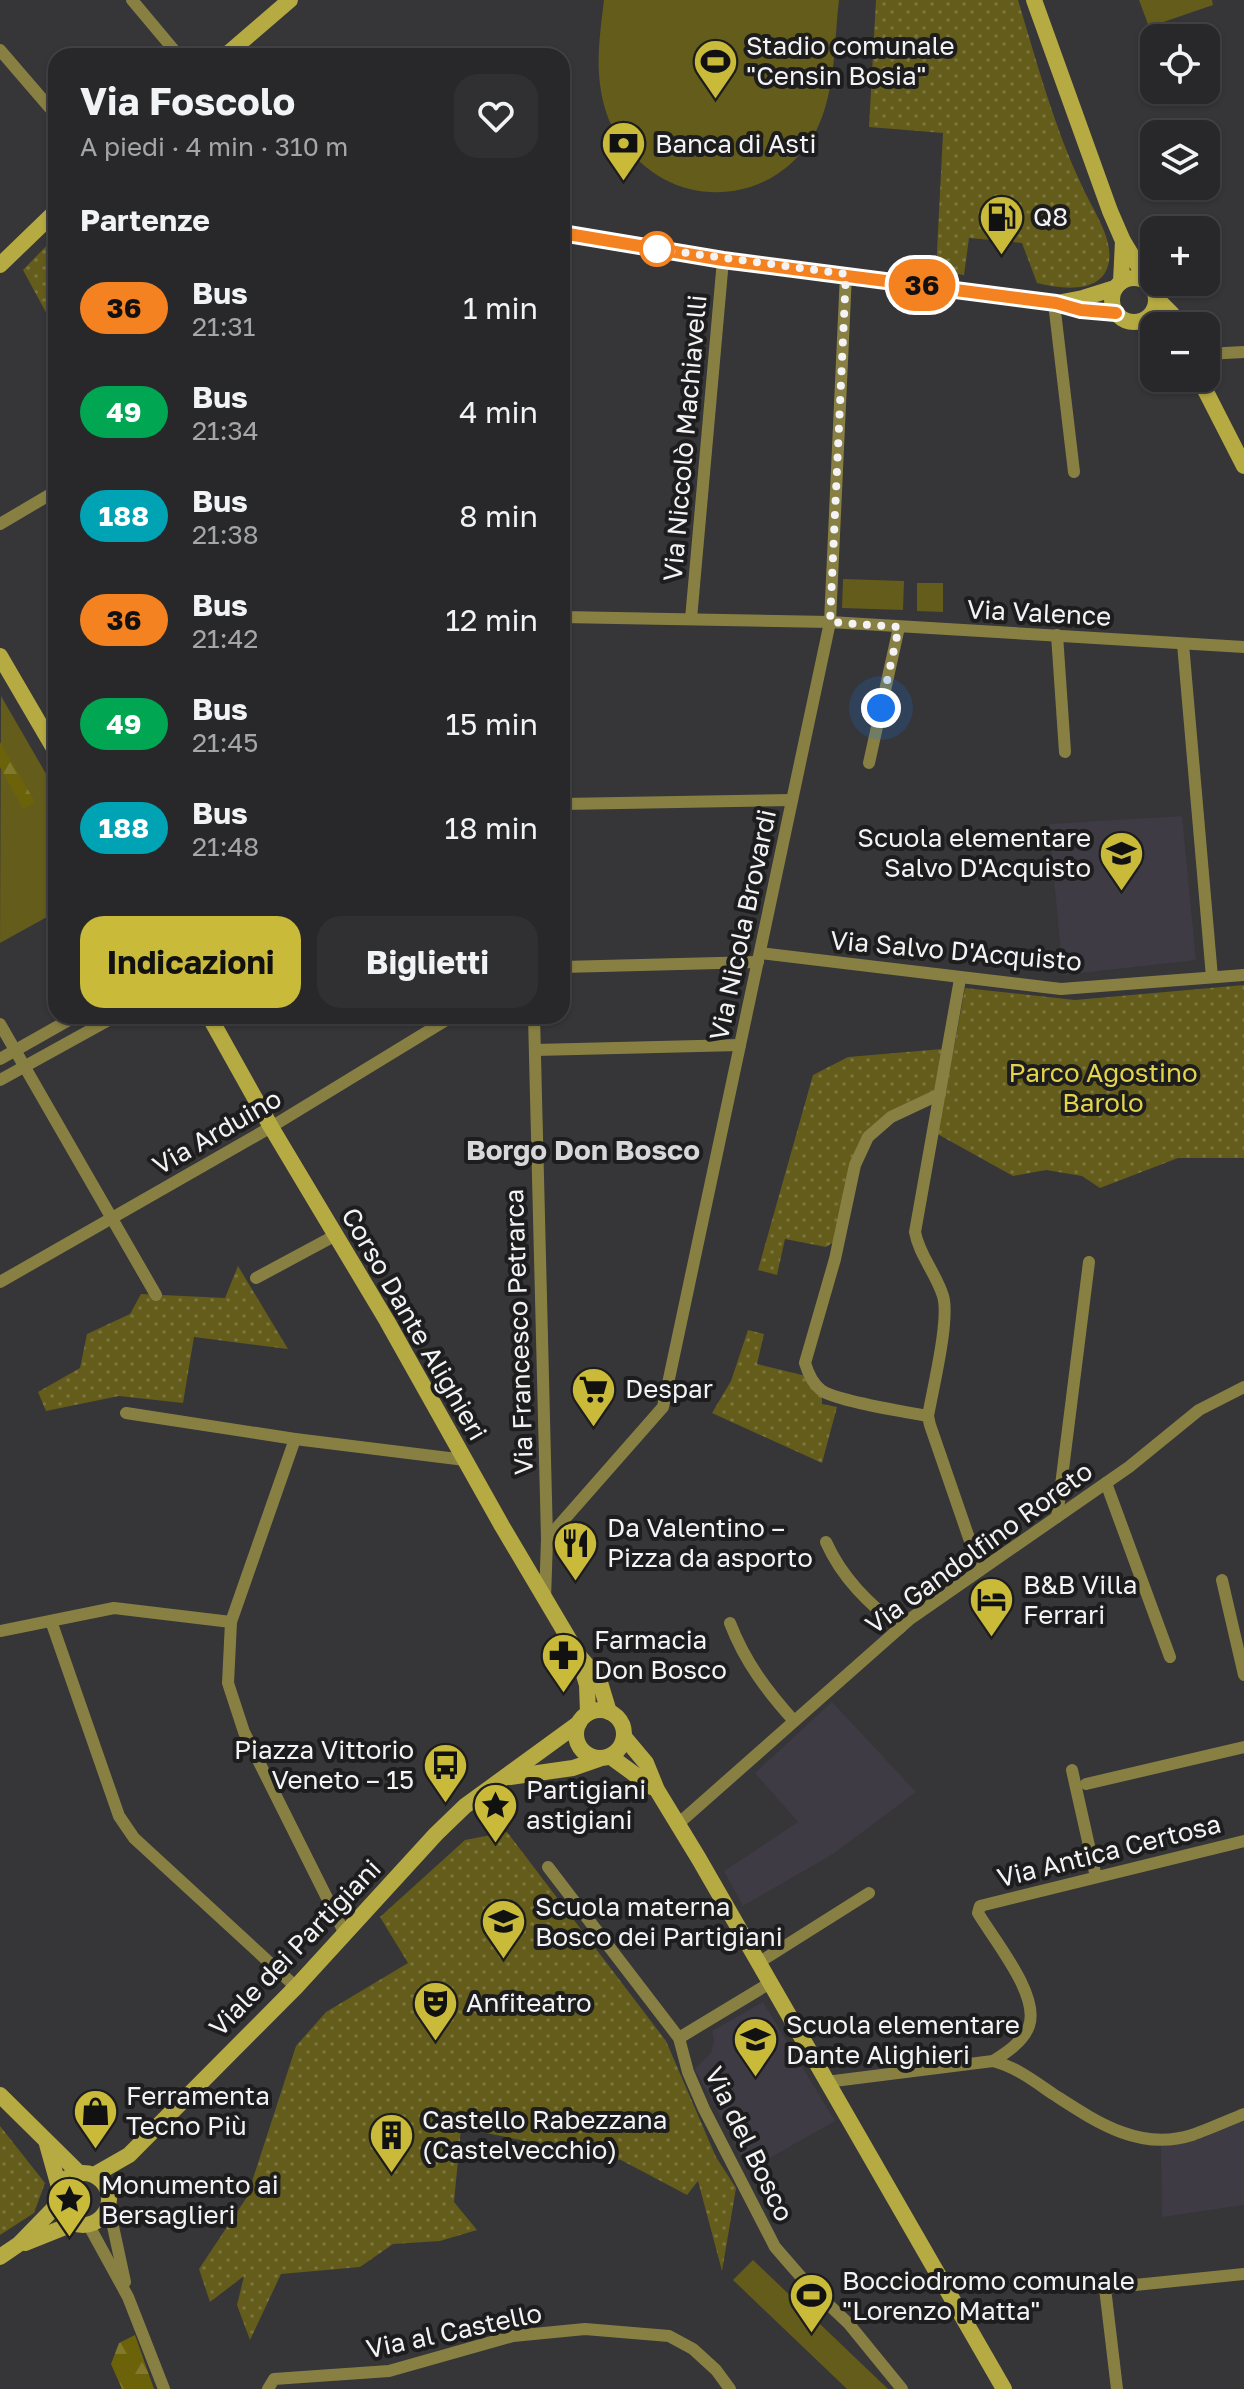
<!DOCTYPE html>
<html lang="it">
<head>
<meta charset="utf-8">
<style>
	:root { --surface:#28282a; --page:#303032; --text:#f1f3f6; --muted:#a5a6a8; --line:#444447; --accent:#c9ba3a }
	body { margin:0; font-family:"Golos Text",sans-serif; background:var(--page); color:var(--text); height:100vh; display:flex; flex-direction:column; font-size:30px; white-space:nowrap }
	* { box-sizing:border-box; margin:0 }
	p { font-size:26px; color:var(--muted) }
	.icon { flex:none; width:44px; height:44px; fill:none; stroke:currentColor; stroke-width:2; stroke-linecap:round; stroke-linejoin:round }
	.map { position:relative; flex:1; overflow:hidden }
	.details { position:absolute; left:48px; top:48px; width:522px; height:976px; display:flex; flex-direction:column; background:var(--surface); border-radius:24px; box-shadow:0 2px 6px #0004,0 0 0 2px var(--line) }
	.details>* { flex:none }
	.badge { padding:0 16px; border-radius:26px; font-size:28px; line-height:52px }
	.controls { position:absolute; left:1140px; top:24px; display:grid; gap:16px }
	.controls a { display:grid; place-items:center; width:80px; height:80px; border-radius:16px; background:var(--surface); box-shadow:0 2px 6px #0004,0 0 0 2px var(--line); font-size:40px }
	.you { position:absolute; width:40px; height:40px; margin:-20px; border:6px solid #fff; border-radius:50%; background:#1a73e8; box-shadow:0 0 0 12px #1a73e833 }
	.map>.badge { position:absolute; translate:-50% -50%; box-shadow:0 0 0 4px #fff }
	h2 { padding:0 32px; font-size:30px; line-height:72px }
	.round { display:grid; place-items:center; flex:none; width:84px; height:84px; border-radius:24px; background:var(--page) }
	.overview { display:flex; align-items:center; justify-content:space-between; height:136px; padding:0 32px }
	h1 { font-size:38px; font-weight:700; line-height:60px }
	.primary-button { display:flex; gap:16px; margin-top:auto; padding:16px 32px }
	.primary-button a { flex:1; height:92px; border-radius:24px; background:var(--accent); color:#111; font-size:32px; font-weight:700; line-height:92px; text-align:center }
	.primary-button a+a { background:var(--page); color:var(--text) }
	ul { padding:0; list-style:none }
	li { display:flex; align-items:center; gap:24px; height:104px; padding:0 32px }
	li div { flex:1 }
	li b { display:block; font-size:30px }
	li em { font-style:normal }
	li .badge { min-width:88px; font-weight:700; text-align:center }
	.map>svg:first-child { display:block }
	.built { fill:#3e3b44 }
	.grass { fill:#645c1b }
	.forest { fill:url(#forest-firs) }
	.park { fill:url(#park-dots) }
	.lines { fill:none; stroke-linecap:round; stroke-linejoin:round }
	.street { stroke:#888043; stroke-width:12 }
	.secondary { stroke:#b6aa42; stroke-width:16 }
	.line-casing { stroke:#fff; stroke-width:18 }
	.line { stroke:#f58220; stroke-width:12 }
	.walk { stroke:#f3f3f5; stroke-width:8; stroke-dasharray:0 14.4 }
	.stop-dot { fill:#fff; stroke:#f58220; stroke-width:4 }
	.labels { text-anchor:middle; stroke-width:8; stroke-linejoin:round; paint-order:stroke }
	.poi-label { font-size:26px; fill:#f3f3f5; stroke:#1d1d1e; text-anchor:start }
	.street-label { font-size:26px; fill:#f3f3f5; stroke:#1d1d1e }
	.park-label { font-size:26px; fill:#e4d44b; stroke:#1d1d1e }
	.neighbourhood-label { font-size:28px; font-weight:bold; fill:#d7d6da; stroke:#1d1d1e }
</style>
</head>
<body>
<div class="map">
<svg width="1244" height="2389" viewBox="0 0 1244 2389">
	<defs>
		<pattern id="forest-firs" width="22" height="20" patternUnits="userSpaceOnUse" patternTransform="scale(2)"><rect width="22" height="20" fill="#6b620a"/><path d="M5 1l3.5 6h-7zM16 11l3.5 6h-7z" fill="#81792e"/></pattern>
		<pattern id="park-dots" width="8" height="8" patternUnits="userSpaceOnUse" patternTransform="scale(2)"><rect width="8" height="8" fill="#645c1b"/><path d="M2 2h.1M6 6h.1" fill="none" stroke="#7b743d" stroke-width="1.8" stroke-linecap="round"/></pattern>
	</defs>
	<rect width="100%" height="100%" fill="#363538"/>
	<g class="built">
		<path d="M1182 816 1196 960 1063 975 1049 824Z"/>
		<path d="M832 1702 916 1792 833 1854 743 1906 724 1871 798 1822 755 1773Z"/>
		<path d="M763 2002 835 2121 749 2170 695 2069 711 2053 714 2041 712 2031Z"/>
		<path d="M1244 2119V2205L1162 2217 1161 2144Z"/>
	</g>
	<g class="grass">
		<path d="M604 0H839C834 42 836 92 816 131 775 209 669 213 622 140 618 134 612 127 609 120 593 79 599 42 604 0Z"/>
		<path d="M1139 0H1212L1213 5 1149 27Z"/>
		<path d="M843 579 904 581 903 610 842 608Z"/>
		<path d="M917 583H943V612L917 611Z"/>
		<path d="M1 696 56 791V912L0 943Z"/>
		<path d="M753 2260 888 2389H847L733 2280Z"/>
	</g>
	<g class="forest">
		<path d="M0 742 35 802 23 809 0 767Z"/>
		<path d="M135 2335 154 2389H122L111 2364 119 2343Z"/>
	</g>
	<g class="park">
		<path d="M876 0H1018C1037 63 1054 127 1082 186 1091 207 1113 237 1109 261 1104 295 1061 289 1037 283L1022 243 969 238 964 275 936 271 943 133 869 127Z"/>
		<path d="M56 236V331L23 270Z"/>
		<path d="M1244 985V1158H1178L1100 1188 1082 1176 1046 1170 1013 1176 932 1131 940 1095 868 1137 839 1239 826 1247 785 1239 777 1275 758 1270 813 1075 848 1057 954 1048 965 988 1075 1000Z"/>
		<path d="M238 1266 288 1349 194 1337 183 1403 119 1396 46 1411 38 1392 80 1368 87 1334 130 1314 141 1294 225 1298Z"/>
		<path d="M748 1330 764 1334 757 1364 810 1377 822 1392V1404L837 1407 822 1463 712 1413 731 1381Z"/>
		<path d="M507 1832 666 2041 716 2157 736 2188 722 2271 698 2181 687 2195 621 2160 461 2128 454 2202 477 2230 440 2241 393 2244 360 2267 281 2274 250 2340 237 2305 244 2276 210 2302 199 2269 247 2197 296 2046 326 2012 408 1963 380 1917 465 1840Z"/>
		<path d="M0 2126 45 2183 34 2213 0 2235Z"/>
	</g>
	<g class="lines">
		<g class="street">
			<path d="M132 0 179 56"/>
			<path d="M0 50 56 115"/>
			<path d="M1054 303 1074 472"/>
			<path d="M1206 354 1244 352"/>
			<path d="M0 524 56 491"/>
			<path d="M562 617 830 622 1244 647"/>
			<path d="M691 619 723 260"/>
			<path d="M1057 635 1065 752"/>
			<path d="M1183 644 1212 977"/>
			<path d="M869 763 899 627"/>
			<path d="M562 804 792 800"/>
			<path d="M760 953 1061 989 1244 975"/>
			<path d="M562 967 758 962"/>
			<path d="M960 979 915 1232C919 1255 936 1273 943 1296 950 1319 933 1388 928 1416L930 1425 980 1570"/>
			<path d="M534 1016 547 1539 545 1599"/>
			<path d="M0 1024 156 1295"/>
			<path d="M535 1050 740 1045"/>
			<path d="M0 1059 76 1016"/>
			<path d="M0 1080 116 1016"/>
			<path d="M256 1278 336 1235"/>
			<path d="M0 1282 271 1127 453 1016"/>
			<path d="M126 1413 295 1439 465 1460"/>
			<path d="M928 1416C907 1412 835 1401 821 1390 812 1383 808 1373 805 1363L835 1259 855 1165 868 1137 891 1117 940 1094"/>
			<path d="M295 1439 231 1622 228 1683 244 1732 345 1934"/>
			<path d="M1106 1483 1170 1657"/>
			<path d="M1057 1517 1089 1262"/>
			<path d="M547 1539 663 1407 830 622 846 274"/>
			<path d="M826 1542C842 1578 869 1604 900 1628"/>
			<path d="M1222 1580 1244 1675"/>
			<path d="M51 1621 119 1816 134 1838 296 1987"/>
			<path d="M730 1623C745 1662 767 1691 794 1721"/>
			<path d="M0 1631 114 1608 231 1622"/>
			<path d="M1072 1770 1096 1877"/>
			<path d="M1086 1784 1244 1747"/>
			<path d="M678 1824 910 1619 1129 1467 1199 1410 1244 1387"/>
			<path d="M548 1867 679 2038 688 2072 704 2109 775 2247 808 2285 849 2324 902 2389"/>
			<path d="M758 1963 869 1893"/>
			<path d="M679 2038 770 1983"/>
			<path d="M993 2061C1006 2053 1023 2042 1029 2026 1040 1995 994 1940 978 1913L980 1906 1244 1841"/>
			<path d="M826 2082 993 2061C1016 2067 1034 2081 1053 2094 1095 2121 1139 2152 1192 2135 1209 2129 1227 2121 1244 2114"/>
			<path d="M108 2203 125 2282"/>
			<path d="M88 2224 128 2297 164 2389"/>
			<path d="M268 2389 274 2379 389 2371 513 2336 585 2329 669 2336 693 2349 716 2370 730 2389"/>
			<path d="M1117 2389 1105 2288 1244 2274"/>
		</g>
		<g class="secondary">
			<path d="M1034 0 1110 211 1123 241 1148 282"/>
			<path d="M225 56 290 0"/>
			<path d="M562 233 723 260 1056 303 1081 310 1116 313"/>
			<path d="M0 265 56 211"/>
			<circle cx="1134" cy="300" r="22"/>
			<path d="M1121 282 1123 241"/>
			<path d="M1156 298 1172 314 1178 326"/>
			<path d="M1062 302 1083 298 1115 288"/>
			<path d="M1199 378 1244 466"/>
			<path d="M0 656 56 752"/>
			<path d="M209 1016 271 1127 387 1321 502 1526 579 1656 599 1679 609 1712"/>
			<path d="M580 1661 587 1685 588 1713"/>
			<circle cx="600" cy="1734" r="24"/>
			<path d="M625 1738 646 1763 657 1790 699 1859 1004 2389"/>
			<path d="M611 1757 652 1787"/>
			<path d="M510 1777 573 1768 599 1759"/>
			<path d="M0 2095 79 2173"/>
			<path d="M47 2144 59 2187"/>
			<circle cx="83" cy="2199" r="26"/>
			<path d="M94 2175 129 2155 296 1987 436 1834 465 1806 579 1723"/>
			<path d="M25 2243 75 2223"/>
			<path d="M0 2257 19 2244 57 2205"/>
		</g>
	</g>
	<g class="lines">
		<defs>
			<path id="line" d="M562 233 723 260 1056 303 1081 310 1116 313"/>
		</defs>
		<use href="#line" class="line-casing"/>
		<use href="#line" class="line"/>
		<path class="walk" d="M657 249 846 274 830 622 899 627 881 708"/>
	</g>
	<defs>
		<symbol id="stadium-pin" viewBox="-11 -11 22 30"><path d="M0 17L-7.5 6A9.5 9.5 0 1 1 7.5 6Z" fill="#c9ba3a" stroke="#1d1d1e"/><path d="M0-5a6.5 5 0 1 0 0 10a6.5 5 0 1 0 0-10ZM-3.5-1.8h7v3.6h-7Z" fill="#111"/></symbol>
		<symbol id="bank-pin" viewBox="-11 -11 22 30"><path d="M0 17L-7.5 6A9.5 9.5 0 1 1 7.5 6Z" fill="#c9ba3a" stroke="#1d1d1e"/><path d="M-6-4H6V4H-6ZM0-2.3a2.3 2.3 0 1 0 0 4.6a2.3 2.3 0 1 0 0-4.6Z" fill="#111"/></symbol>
		<symbol id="fuel-pin" viewBox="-11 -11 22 30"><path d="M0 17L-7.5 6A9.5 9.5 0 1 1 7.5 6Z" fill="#c9ba3a" stroke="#1d1d1e"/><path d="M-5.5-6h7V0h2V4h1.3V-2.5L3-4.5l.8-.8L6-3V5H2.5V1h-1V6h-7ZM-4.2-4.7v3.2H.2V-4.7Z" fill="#111"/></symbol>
		<symbol id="school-pin" viewBox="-11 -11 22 30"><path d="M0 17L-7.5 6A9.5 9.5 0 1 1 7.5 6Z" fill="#c9ba3a" stroke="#1d1d1e"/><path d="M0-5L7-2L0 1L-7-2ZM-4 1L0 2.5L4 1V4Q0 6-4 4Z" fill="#111"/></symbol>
		<symbol id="supermarket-pin" viewBox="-11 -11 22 30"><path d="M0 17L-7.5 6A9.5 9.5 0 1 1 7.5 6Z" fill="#c9ba3a" stroke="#1d1d1e"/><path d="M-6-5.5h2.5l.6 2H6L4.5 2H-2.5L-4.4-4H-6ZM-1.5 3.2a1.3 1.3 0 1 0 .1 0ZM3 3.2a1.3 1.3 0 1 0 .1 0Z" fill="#111"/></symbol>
		<symbol id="restaurant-pin" viewBox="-11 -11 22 30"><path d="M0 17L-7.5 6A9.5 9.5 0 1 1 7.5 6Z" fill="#c9ba3a" stroke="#1d1d1e"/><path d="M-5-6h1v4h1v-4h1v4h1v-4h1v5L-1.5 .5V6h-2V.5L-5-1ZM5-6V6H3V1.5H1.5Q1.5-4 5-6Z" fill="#111"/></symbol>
		<symbol id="hotel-pin" viewBox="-11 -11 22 30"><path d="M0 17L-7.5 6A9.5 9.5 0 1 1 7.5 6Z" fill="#c9ba3a" stroke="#1d1d1e"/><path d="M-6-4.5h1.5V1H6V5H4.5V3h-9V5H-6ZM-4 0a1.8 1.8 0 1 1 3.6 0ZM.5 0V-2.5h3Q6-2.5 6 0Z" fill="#111"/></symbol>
		<symbol id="pharmacy-pin" viewBox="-11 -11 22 30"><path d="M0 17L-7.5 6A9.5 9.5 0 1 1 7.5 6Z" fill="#c9ba3a" stroke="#1d1d1e"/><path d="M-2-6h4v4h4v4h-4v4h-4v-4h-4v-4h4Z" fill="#111"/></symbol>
		<symbol id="bus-pin" viewBox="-11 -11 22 30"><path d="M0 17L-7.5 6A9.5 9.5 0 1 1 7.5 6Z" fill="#c9ba3a" stroke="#1d1d1e"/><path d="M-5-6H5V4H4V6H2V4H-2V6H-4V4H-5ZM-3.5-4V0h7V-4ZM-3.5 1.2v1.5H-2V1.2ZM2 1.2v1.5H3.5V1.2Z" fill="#111"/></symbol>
		<symbol id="sight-pin" viewBox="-11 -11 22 30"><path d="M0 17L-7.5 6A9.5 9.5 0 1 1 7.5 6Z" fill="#c9ba3a" stroke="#1d1d1e"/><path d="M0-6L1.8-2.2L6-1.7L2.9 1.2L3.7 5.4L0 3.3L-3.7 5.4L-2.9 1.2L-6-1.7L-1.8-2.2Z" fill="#111"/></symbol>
		<symbol id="theatre-pin" viewBox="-11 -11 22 30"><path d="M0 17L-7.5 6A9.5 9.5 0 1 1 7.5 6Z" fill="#c9ba3a" stroke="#1d1d1e"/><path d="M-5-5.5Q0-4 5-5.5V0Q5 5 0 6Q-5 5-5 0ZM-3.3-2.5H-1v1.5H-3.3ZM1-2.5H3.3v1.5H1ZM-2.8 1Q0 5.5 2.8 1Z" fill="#111"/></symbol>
		<symbol id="shop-pin" viewBox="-11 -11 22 30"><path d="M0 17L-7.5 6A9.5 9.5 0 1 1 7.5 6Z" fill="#c9ba3a" stroke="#1d1d1e"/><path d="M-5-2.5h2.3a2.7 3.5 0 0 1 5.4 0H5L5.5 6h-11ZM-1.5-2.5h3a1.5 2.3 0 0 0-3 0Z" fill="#111"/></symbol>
		<symbol id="building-pin" viewBox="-11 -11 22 30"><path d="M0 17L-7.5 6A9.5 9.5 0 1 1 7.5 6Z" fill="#c9ba3a" stroke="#1d1d1e"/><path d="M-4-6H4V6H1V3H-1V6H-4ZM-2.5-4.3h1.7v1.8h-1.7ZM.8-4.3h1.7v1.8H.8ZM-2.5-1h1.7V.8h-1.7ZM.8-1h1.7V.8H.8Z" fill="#111"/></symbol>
	</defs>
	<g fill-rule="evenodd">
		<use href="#stadium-pin" x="690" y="36" width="51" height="69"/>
		<use href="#bank-pin" x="598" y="118" width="51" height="69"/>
		<use href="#fuel-pin" x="976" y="192" width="51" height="69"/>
		<use href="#school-pin" x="1096" y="828" width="51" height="69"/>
		<use href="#supermarket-pin" x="568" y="1364" width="51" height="69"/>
		<use href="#restaurant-pin" x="550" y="1518" width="51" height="69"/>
		<use href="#hotel-pin" x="966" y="1574" width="51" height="69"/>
		<use href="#pharmacy-pin" x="538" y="1630" width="51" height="69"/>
		<use href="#bus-pin" x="420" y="1740" width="51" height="69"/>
		<use href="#sight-pin" x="470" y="1780" width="51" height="69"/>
		<use href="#school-pin" x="478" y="1896" width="51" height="69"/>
		<use href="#theatre-pin" x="410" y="1978" width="51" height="69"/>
		<use href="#school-pin" x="730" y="2014" width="51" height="69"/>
		<use href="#shop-pin" x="70" y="2086" width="51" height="69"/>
		<use href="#building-pin" x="366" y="2110" width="51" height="69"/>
		<use href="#sight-pin" x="44" y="2174" width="51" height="69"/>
		<use href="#stadium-pin" x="786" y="2270" width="51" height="69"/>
	</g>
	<circle class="stop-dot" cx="657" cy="249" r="16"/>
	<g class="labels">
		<g class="poi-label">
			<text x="746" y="55">Stadio comunale<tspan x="746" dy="30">"Censin Bosia"</tspan></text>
			<text x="655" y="153">Banca di Asti</text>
			<text x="1033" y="226">Q8</text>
			<text x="1091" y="847" text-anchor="end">Scuola elementare<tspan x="1091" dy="30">Salvo D'Acquisto</tspan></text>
			<text x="625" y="1398">Despar</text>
			<text x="607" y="1537">Da Valentino –<tspan x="607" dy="30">Pizza da asporto</tspan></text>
			<text x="1023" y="1594">B&amp;B Villa<tspan x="1023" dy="30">Ferrari</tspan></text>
			<text x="594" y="1649">Farmacia<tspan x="594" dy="30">Don Bosco</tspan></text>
			<text x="414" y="1759" text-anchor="end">Piazza Vittorio<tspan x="414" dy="30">Veneto – 15</tspan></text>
			<text x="526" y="1799">Partigiani<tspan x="526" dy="30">astigiani</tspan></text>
			<text x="535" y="1916">Scuola materna<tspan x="535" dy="30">Bosco dei Partigiani</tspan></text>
			<text x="466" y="2012">Anfiteatro</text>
			<text x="786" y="2034">Scuola elementare<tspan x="786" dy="30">Dante Alighieri</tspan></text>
			<text x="126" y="2105">Ferramenta<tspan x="126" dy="30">Tecno Più</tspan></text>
			<text x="422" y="2129">Castello Rabezzana<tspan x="422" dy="30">(Castelvecchio)</tspan></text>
			<text x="101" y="2194">Monumento ai<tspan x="101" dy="30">Bersaglieri</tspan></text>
			<text x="842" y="2290">Bocciodromo comunale<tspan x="842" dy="30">"Lorenzo Matta"</tspan></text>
		</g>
		<g class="street-label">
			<text transform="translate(685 438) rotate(-85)" y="9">Via Niccolò Machiavelli</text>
			<text transform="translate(1039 613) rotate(3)" y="9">Via Valence</text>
			<text transform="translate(743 925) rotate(-78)" y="9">Via Nicola Brovardi</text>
			<text transform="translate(956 951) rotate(5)" y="9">Via Salvo D'Acquisto</text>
			<text transform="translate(217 1132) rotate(-30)" y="9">Via Arduino</text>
			<text transform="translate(414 1324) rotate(60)" y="9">Corso Dante Alighieri</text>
			<text transform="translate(519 1332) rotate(-92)" y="9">Via Francesco Petrarca</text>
			<text transform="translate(979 1548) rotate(-36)" y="9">Via Gandolfino Roreto</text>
			<text transform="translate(1109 1851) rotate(-14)" y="9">Via Antica Certosa</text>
			<text transform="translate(295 1948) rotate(-46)" y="9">Viale dei Partigiani</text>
			<text transform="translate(749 2144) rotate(64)" y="9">Via del Bosco</text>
			<text transform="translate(454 2331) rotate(-12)" y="9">Via al Castello</text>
		</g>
		<g class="park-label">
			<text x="1103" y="1082">Parco Agostino<tspan x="1103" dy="30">Barolo</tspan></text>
		</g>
		<g class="neighbourhood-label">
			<text x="583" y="1160">Borgo Don Bosco</text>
		</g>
	</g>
</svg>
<div class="controls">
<a><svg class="icon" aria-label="locate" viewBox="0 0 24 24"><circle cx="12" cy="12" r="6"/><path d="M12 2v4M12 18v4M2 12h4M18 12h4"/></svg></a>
<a><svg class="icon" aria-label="layers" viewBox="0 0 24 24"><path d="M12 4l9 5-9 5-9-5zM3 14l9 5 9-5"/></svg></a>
<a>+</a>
<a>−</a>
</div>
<div class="you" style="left:881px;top:708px"></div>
<b class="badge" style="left:922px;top:285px;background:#f58220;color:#111">36</b>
<section class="details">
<div class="overview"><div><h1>Via Foscolo</h1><p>A piedi · 4 min · 310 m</p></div><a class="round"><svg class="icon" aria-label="heart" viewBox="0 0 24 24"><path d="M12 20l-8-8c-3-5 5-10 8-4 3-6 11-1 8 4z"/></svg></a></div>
<h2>Partenze</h2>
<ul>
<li><span class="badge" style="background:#f58220;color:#111">36</span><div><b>Bus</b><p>21:31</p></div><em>1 min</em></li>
<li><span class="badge" style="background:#00a651;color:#fff">49</span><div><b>Bus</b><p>21:34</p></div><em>4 min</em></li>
<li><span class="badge" style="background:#00a3b4;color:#fff">188</span><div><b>Bus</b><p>21:38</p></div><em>8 min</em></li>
<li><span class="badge" style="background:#f58220;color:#111">36</span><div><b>Bus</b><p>21:42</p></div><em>12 min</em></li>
<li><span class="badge" style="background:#00a651;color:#fff">49</span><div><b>Bus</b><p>21:45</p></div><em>15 min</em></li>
<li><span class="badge" style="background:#00a3b4;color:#fff">188</span><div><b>Bus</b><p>21:48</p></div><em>18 min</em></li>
</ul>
<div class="primary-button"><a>Indicazioni</a><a>Biglietti</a></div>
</section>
</div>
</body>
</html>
